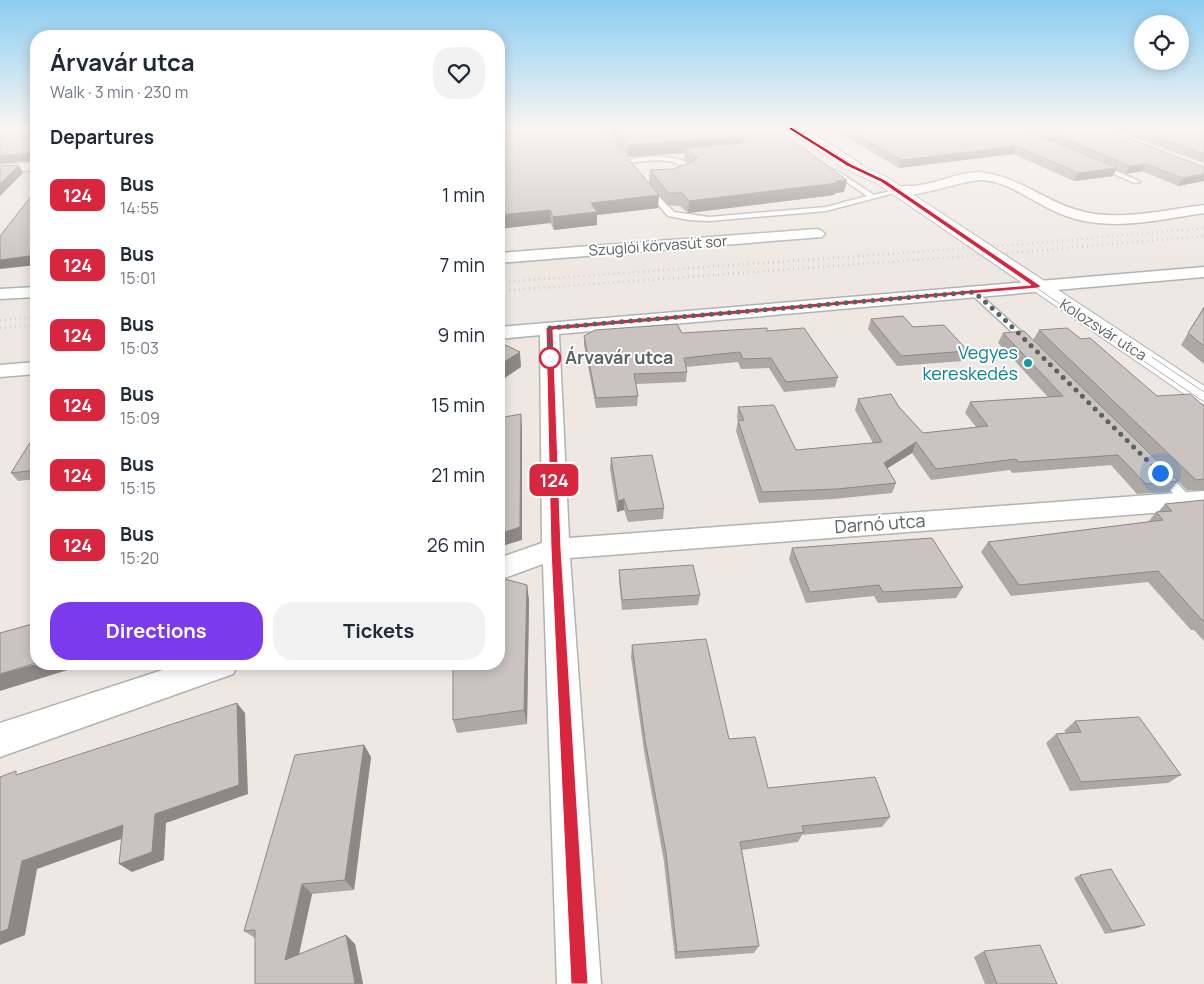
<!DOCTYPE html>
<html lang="en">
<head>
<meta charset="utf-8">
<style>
	:root { --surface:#fff; --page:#f2f2f3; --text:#1f2937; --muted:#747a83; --accent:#7c3aed }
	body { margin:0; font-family:Manrope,sans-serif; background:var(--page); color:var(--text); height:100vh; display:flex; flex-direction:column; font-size:19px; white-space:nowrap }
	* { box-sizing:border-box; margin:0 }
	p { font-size:16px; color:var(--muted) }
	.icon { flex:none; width:28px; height:28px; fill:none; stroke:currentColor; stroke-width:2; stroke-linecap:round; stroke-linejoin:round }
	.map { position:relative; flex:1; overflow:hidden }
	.sheet { position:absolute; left:30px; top:30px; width:475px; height:640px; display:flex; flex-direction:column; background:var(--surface); border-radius:20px; box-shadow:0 2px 12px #0003 }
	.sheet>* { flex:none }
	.badge { padding:0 10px; border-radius:8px; font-size:18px; line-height:32px }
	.buttons { position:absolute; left:1134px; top:15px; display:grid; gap:10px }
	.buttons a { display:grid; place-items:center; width:55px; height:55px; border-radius:50%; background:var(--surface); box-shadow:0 2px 12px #0003; font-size:25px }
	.you { position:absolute; width:25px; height:25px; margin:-12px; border:4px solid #fff; border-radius:50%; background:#1a73e8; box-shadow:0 0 0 8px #1a73e833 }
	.map>.badge { position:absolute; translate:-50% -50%; box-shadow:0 0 0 2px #fff }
	h2 { padding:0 20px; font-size:19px; line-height:45px }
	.round { display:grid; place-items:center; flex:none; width:52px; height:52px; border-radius:20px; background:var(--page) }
	.overview { display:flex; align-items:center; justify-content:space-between; height:85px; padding:0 20px }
	h1 { font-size:24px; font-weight:700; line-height:38px }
	.button { display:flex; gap:10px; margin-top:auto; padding:10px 20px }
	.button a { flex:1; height:58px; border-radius:20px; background:var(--accent); color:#fff; font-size:20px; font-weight:700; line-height:58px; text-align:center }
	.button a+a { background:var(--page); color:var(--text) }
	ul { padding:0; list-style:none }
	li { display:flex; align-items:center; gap:15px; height:70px; padding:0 20px }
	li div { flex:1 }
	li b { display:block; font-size:19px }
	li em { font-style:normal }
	li .badge { min-width:55px; font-weight:700; text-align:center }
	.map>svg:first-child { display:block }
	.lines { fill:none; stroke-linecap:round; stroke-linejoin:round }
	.lane-casing { stroke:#aeb4b6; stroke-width:3 }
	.street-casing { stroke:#aeb4b6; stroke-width:3 }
	.secondary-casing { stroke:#afb6b9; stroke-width:2 }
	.lane { fill:#fff; fill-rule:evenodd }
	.street { fill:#fff; fill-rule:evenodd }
	.secondary { fill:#fff; fill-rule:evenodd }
	.tram { stroke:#b2b3b4; stroke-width:1 }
	.rail { stroke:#b2b3b4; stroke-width:2.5; stroke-dasharray:0.5 4.5; stroke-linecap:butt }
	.wall { fill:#aea8a4 }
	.shaded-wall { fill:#8d8886 }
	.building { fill:#cac3bf; stroke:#8d8886 }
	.line { fill:#d7263d; stroke:#fff }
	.walk { stroke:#5a6264; stroke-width:5; stroke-dasharray:0 9 }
	.stop-dot { fill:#fff; stroke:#d7263d; stroke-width:2.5 }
	.culture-dot { fill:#0f9aa8; stroke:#fff; stroke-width:2 }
	.labels { text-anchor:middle; stroke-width:4; stroke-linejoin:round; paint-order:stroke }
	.far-street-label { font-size:15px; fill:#5a6264; stroke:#fff }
	.culture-label { font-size:18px; fill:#0d838f; stroke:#fff; text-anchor:end }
	.stop-label { font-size:18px; font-weight:bold; fill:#5a6264; stroke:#fff; text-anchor:start }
	.street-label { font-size:18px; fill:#5a6264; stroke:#fff }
</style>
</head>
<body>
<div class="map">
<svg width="1204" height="984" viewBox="0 0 1204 984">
	<rect width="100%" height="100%" fill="#efe8e2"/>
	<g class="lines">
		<defs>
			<g id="lane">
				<path d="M798 128H805L861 164 856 165Z"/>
				<path d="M644 157C662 156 681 156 695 169L685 176 682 174 688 169C670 156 648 161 627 163L624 161Z"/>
				<path d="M1100 164 1139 181 1140 182 1135 183 1098 167 1097 166Z"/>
				<path d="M832 170H836L874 195 899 189 902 191 826 211 709 221 689 220 668 216 645 189 650 188 674 212 709 217 826 207 867 196 832 172Z"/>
				<path d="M974 289 1032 341V345H1026L971 294 970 292Z"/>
				<path d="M1162 471 1166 472 1192 498 1194 501 1192 504H1184L1158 478 1156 475 1158 472Z"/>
			</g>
			<g id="street">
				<path d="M977 172C1014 174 1040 198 1074 209 1115 223 1162 210 1204 205V213C1157 220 1107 233 1061 214 1035 204 1012 183 984 180 965 178 902 205 892 191 897 185 907 186 914 186 936 184 956 173 977 172Z"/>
				<path d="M817 229 822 231 825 234 822 237 499 263V253Z"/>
				<path d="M1204 267V277L559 334 569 538 1204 491V509L570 558 601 984H557L543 564 499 580V558L542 543 540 335 499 339V327Z"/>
				<path d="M36 287V297L0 299V289Z"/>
				<path d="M36 362V374L0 377V365Z"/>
				<path d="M181 664H238L233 674 0 757V723Z"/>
			</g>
			<g id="secondary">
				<path d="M785 128H800L854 162 888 178 1204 386V404L1196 402 878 184 844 168Z"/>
				<path d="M36 162V170L0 173V165Z"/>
			</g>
		</defs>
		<use href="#lane" class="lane-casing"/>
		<use href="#street" class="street-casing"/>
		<use href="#secondary" class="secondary-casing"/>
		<use href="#lane" class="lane"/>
		<use href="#street" class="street"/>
		<use href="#secondary" class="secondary"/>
		<g class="tram">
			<path d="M797 128 906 199 1204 402"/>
			<path d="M1152 357 1204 392"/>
		</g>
		<g class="rail">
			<path d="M499 282 1025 244 1204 228"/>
			<path d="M499 291 1033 251 1204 236"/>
			<path d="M0 320 36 317"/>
			<path d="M0 328 36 325"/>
		</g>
	</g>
	<g class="wall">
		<path d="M499 128 658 208 597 215V225L554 230Z"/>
		<path d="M603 128H776L844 192 835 193 834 195 688 213 680 206 667 205 649 183 650 170 673 169 689 163 684 160 685 153 628 157 611 136V130H606Z"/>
		<path d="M831 128H1101L1204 167V181L1178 186 1142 171 1126 174 1116 170 1113 176 1074 181 1013 154 899 168Z"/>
		<path d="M1109 128H1204V163Z"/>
		<path d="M1204 306V364L1181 345Z"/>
		<path d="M871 319 913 327 968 351 964 361 897 366 868 329Z"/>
		<path d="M1039 330 1157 396 1204 406V490H1187L1178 481 1169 492 1137 494 1111 465 1012 473 1010 470 931 480 912 453 887 468 896 483 892 493 834 499 759 503 736 431 738 421 737 418 738 407 796 450 873 443 855 410 858 399 899 407 923 433 976 427 965 413 970 402 1048 397 998 343 1003 333 1122 427 1033 340Z"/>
		<path d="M767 331 838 377 835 387 784 392 769 368 741 369 738 362 686 367 687 372 686 382 636 384 638 396 637 406 596 408 584 345V336Z"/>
		<path d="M36 433V479L18 481 11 473Z"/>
		<path d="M611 458 664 508 663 519 628 522 624 510 617 512 610 469Z"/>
		<path d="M1204 500V641L1194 630H1191L1148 582 1011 596 981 552 988 542 1148 522 1156 512H1158L1165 504Z"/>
		<path d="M792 548 963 587 956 598 878 603 874 596 806 603 789 559Z"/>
		<path d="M619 570 700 595 698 605 622 610 619 580Z"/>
		<path d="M527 585 529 601 527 724 457 733 453 720Z"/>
		<path d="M632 645 729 739 768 788 890 817 882 827 802 835 798 842 742 850 759 946 754 953 675 959 664 862 644 751 631 657Z"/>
		<path d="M1075 721 1181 775 1168 783 1070 791 1046 743 1056 734 1066 733 1064 731Z"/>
		<path d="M364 745 371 757 354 890 312 894 299 954 346 935 355 944 363 984 255 938 244 931Z"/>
		<path d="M1080 875 1145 925 1138 928 1105 934 1074 878Z"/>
		<path d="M984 951 1057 984H985L974 957Z"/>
	</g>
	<g class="shaded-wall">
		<path d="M745 137 743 149 685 148V153L628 157V145Z"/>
		<path d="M1016 146 1013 154 899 168 901 160Z"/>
		<path d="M36 148V160L0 164V156Z"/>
		<path d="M1146 164 1142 171 1126 174 1130 166Z"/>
		<path d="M19 165 23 173 0 196V184Z"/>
		<path d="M1117 168 1113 176 1074 181 1078 173Z"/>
		<path d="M1204 174V181L1178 186 1183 178Z"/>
		<path d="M847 180 844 192 835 193 834 195 688 213 689 201Z"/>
		<path d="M659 195 658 208 597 215V225L554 230 553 217 591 203Z"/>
		<path d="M550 210 551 223 499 229V215Z"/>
		<path d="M36 255V265L0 269V260Z"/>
		<path d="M520 352 521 367 499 382V365Z"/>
		<path d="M521 414 522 427V540L499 547V534Z"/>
		<path d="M916 442 912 453 880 473 884 463Z"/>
		<path d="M624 499V510L617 512 618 501Z"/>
		<path d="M527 585 529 601 527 724 524 710Z"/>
		<path d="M36 664H87L0 691V674Z"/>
		<path d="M237 703 245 713 248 794 166 823 164 860 132 872 119 864 155 814Z"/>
		<path d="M364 745 371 757 354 890 345 880Z"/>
		<path d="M123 825 135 834 37 869 25 935 0 945V932L22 861Z"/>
		<path d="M302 884 312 894 296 968 285 960Z"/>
		<path d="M346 935 355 944 363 984H355Z"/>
	</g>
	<g class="building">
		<path d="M8 128H36V148L31 153 0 156V134Z"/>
		<path d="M499 128H602L659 195 591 203 597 212 553 217 550 210 499 215Z"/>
		<path d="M613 128H776L847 180 836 181 837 183 689 201 682 193H668L650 170 673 169 692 162 698 157 685 148 742 143 745 137 628 145Z"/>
		<path d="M845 128H1021L1117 168 1078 173 1016 146 901 160Z"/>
		<path d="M1039 128H1101L1204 167V174L1183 178 1146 164 1130 166Z"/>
		<path d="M1132 128H1204V154Z"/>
		<path d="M19 165 0 184V166Z"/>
		<path d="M36 190V255L0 260V236Z"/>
		<path d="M1204 308V346L1188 333Z"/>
		<path d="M903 316 913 327 944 325 968 351 901 356 871 319Z"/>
		<path d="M677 324 682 333 767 328V331L804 328 838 377 786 382 771 358 743 359 740 352 684 358 687 372 634 374 638 396 596 398 584 336 595 330Z"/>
		<path d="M1067 328 1081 339 1090 338 1157 396 1190 394 1204 406V479L1196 480 1039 330Z"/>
		<path d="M1024 331 1178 481 1146 484 1118 455 1018 462 1016 459 936 469 916 442 884 463 896 483 837 489 762 492 738 421 744 420 738 407 774 405 796 450 882 442 858 399 891 394 899 407 923 433 988 426 970 402 1063 396 1003 333Z"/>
		<path d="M499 342 520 352 499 365Z"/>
		<path d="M521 414 520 527 499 534V418Z"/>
		<path d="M36 433V470L11 473Z"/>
		<path d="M652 455 664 508 628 511 624 499 618 501 611 458Z"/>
		<path d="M1204 500V620H1202L1158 571 1019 585 988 542 1163 520 1156 512 1172 511 1165 504Z"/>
		<path d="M932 538 963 587 883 592 879 585 810 592 792 548Z"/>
		<path d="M693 565 700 595 622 600 619 570Z"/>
		<path d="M501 578 527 585 524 710 453 720V664H499V579Z"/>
		<path d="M36 623V663L0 674V633Z"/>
		<path d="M706 639 729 739 755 737 768 788 875 777 890 817 802 826 804 832 740 842 759 946 677 952 666 853 645 740 632 645Z"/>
		<path d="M237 703 239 785 155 814 152 852 119 864 123 825 22 861 8 929 0 932V777L16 771V775Z"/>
		<path d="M1139 717 1181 775 1081 782 1056 734 1081 732 1075 721Z"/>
		<path d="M364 745 345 880 302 884 285 960 346 935 355 984H255V930L244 931 295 755Z"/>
		<path d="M1111 869 1145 925 1112 931 1080 875Z"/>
		<path d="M1040 945 1057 984H997L984 951Z"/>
	</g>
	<linearGradient id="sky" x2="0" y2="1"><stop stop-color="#8ccdf1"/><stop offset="0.48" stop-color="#f8f5f2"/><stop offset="1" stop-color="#f8f5f2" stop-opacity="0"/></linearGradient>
	<rect width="1204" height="266" fill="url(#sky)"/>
	<path class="line" d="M791 127 851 164 885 180 1041 286 1038 288 553 330 561 549 588 984H571L551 549 546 328 549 326 1031 285 881 182 847 166 789 129Z"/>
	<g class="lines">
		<path class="walk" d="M550 358V365L549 328 974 292 1004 319 1160 473"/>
	</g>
	<circle class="stop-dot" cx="550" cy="358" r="10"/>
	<circle class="culture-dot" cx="1028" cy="363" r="5"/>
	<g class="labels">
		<g class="far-street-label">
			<text transform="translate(658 246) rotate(-4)" y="5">Szuglói körvasút sor</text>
			<text transform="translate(1103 330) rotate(33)" y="5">Kolozsvár utca</text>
		</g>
		<g class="culture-label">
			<text x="1018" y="359">Vegyes<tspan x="1018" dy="21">kereskedés</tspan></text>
		</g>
		<g class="stop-label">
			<text x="565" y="364">Árvavár utca</text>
		</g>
		<g class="street-label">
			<text transform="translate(880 524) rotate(-4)" y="6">Darnó utca</text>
		</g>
	</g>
</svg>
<div class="buttons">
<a><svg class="icon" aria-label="locate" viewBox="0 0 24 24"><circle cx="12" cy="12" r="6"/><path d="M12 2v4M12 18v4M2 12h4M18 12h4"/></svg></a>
</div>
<div class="you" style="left:1160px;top:473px"></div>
<b class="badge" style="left:554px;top:480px;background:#d7263d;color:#fff">124</b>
<section class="sheet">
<div class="overview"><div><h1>Árvavár utca</h1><p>Walk · 3 min · 230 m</p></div><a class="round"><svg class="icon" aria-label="heart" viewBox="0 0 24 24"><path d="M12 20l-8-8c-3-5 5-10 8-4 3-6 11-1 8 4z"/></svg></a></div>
<h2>Departures</h2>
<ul>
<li><span class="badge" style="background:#d7263d;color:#fff">124</span><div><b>Bus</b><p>14:55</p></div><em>1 min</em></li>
<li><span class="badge" style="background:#d7263d;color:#fff">124</span><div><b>Bus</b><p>15:01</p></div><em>7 min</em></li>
<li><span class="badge" style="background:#d7263d;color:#fff">124</span><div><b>Bus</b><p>15:03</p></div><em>9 min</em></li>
<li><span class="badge" style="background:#d7263d;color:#fff">124</span><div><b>Bus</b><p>15:09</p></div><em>15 min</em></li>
<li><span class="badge" style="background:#d7263d;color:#fff">124</span><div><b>Bus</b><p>15:15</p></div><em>21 min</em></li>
<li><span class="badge" style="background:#d7263d;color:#fff">124</span><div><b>Bus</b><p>15:20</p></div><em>26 min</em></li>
</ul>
<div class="button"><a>Directions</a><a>Tickets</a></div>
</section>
</div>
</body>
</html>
